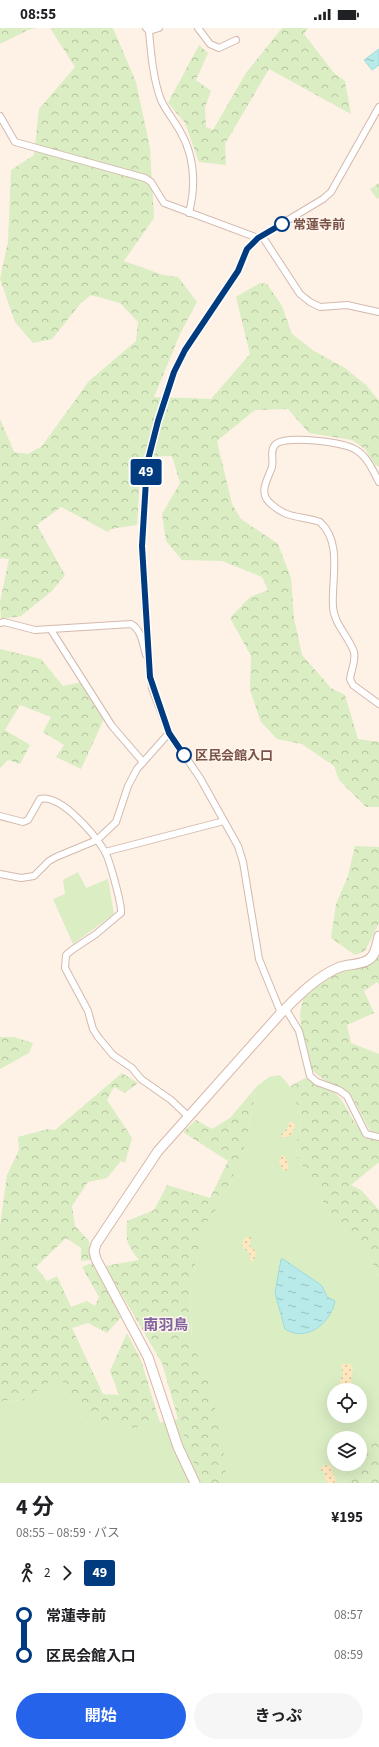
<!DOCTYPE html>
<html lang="ja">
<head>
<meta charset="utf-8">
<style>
	:root { --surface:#fff; --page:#f6f6f6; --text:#202124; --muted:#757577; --accent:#2563eb }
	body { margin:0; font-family:"Source Sans 3","Noto Sans JP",sans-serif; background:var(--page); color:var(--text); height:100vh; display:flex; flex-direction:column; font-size:15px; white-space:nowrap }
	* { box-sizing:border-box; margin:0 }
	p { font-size:13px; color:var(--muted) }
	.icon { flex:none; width:22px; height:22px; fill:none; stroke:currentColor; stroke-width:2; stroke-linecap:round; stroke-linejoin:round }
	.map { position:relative; height:1455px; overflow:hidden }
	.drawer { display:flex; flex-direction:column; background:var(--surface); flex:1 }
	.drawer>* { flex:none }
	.badge { padding:0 8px; border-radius:3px; font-size:14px; line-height:26px }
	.fabs { position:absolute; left:327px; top:1355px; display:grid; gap:8px }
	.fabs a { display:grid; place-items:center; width:40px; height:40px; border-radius:50%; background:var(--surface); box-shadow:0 4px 16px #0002; font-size:20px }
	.map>.badge { position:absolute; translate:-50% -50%; box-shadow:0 0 0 2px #fff }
	.legs { display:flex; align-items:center; gap:6px; height:44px; padding:0 16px; font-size:13px }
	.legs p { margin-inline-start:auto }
	.headline { display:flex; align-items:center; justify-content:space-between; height:68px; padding:0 16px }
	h1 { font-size:22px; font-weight:700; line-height:30px }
	.primary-button { display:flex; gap:8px; margin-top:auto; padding:8px 16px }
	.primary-button a { flex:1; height:46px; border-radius:24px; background:var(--accent); color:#fff; font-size:16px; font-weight:700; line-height:46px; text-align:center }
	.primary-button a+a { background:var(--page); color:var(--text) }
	ul { padding:0 16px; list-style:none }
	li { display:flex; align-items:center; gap:14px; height:40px; font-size:15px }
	li i { display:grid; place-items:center; width:6px; height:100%; margin:0 5px; background:currentColor }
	li i::after { content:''; width:10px; height:10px; margin:-5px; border:3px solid; border-radius:50%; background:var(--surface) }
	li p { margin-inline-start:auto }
	li:first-child i { background:linear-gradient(#0000 50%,currentColor 0) }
	li:last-child i { background:linear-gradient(currentColor 50%,#0000 0) }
	.status { display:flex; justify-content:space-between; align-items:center; height:28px; padding:0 20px; background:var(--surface); direction:ltr }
	.status svg { height:11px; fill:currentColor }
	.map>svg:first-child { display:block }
	.green { fill:#daedc3; fill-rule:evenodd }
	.forest { fill:url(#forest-crowns) }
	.sand { fill:url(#sand-dots) }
	.water { fill:url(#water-ripples); stroke:#9edcdc }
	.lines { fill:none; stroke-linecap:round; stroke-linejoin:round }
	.street-casing { stroke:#d4b9ad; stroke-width:8 }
	.secondary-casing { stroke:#d7b7aa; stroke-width:11 }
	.street { stroke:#fff; stroke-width:6 }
	.secondary { stroke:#fff; stroke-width:9 }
	.line-1-casing { stroke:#fff; stroke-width:9 }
	.line-1 { stroke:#003b80; stroke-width:6 }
	.stop-1-dot { fill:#fff; stroke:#003b80; stroke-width:2 }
	.labels { text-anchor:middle; stroke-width:3; stroke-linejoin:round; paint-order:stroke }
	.stop-label { font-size:13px; font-weight:bold; fill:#7a5248; stroke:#fff6ee; text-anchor:start }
	.quarter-label { font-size:15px; font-weight:bold; fill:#81649d; stroke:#fff6ee }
</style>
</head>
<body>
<div class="status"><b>08:55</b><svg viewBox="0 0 49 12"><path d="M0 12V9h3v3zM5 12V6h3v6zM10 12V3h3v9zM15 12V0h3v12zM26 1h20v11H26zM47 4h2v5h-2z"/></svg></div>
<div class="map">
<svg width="379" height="1455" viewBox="0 0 379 1455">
	<defs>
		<pattern id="forest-crowns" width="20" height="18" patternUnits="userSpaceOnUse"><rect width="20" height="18" fill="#daedc3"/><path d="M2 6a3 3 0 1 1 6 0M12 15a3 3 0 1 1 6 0" fill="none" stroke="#b6c3a0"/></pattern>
		<pattern id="sand-dots" width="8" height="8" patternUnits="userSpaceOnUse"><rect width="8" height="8" fill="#ffe7bf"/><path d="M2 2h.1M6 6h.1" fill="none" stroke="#d3be9d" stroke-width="1.8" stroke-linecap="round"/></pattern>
		<pattern id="water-ripples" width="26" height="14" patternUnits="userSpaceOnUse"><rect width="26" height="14" fill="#b8eae9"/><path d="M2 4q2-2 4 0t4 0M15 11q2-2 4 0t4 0" fill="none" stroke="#9bc0bf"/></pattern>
	</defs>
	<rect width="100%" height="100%" fill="#fef1e6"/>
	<g class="green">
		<path d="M78 844 86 860 108 851 114 886 73 916 53 871 65 866 63 852Z"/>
		<path d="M280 1047 288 1056 302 1089 296 1118 298 1133 313 1150 329 1188 368 1226 379 1248V1402L360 1416V1410H334V1436H350L345 1455H0V1374L9 1372 22 1373 59 1346 127 1401 185 1390 208 1354 192 1313 190 1257 206 1195 224 1171 245 1117 257 1058 269 1049ZM334 1362H360V1388H334Z"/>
	</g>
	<g class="forest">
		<path d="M0 0H37L28 2 0 16Z"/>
		<path d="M50 0H113L136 54 150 120 154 190 124 233 163 247 178 249 197 274 180 306 154 369 211 371 250 326 236 269 260 255 267 256 282 278 292 306 314 323 345 340 366 357 379 373V438L375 437 365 421 352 412 309 405 288 381 255 382 217 413 232 476 241 491 278 516 291 550 294 590 302 627 331 660 345 667 358 711 379 714V779H366L339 752 334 738 302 716 277 711 261 694 250 662 251 628 230 590 250 569 268 562 262 549 222 533 182 532 166 513 162 486 180 455 172 428 141 429 137 497 111 501 108 504 61 479 37 497 65 547 52 563 21 588 1 591 0 574 9 531 0 530V391L14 424 28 426 42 418 89 353 136 313 138 294 120 275 91 267 81 275 52 311 33 315 15 294 0 251 8 214 11 142 34 127 39 81 75 39Z"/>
		<path d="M282 0H308L304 6 334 45 345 53 351 86 269 41 225 116 226 137 199 134 185 95 168 75 199 17 208 25 196 52 211 63 205 79 206 99 213 102 246 45Z"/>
		<path d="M379 155V170L377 171 370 161Z"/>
		<path d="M0 621 41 631 63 658 81 654 104 691 81 741 56 729 64 717 43 704 51 689 20 677 5 702 30 717 20 736 8 732 0 740Z"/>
		<path d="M355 818 379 819V895L365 923 355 927 331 910 336 876 348 848Z"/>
		<path d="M379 927V956L377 954 364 963 374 985 347 997 351 1015 379 1026V1107L374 1106 369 1101 352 1069 343 1061 328 1055 313 1043 301 1001 300 985 303 971 323 954 338 944 373 933Z"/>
		<path d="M0 1009H14L33 1015 29 1025 0 1041Z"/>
		<path d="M122 1045 138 1055 125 1065 114 1059 107 1072 132 1110 125 1135 121 1133 107 1150 88 1154 72 1178 75 1198 89 1213 91 1232 81 1233V1220L66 1210 36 1239 47 1253 57 1248 71 1279 87 1273 95 1278 99 1269 82 1239 92 1235 121 1289 107 1305 88 1295 72 1300 103 1366 119 1367 110 1343 127 1305 141 1332 160 1395 127 1401 86 1389 59 1347 22 1373 9 1372 0 1374V1198L7 1147 19 1122 18 1109 48 1101 55 1102Z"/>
		<path d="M305 1050C313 1054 323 1057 331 1062 353 1077 348 1104 379 1110V1134L351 1157 361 1162 379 1182V1248L368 1226 329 1188 313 1150 298 1133 296 1118 302 1089 289 1059Z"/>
		<path d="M257 1058 245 1117 224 1171 206 1195 190 1257 192 1313 208 1354 221 1403 227 1455H203L196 1441 178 1391 162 1335 105 1238 139 1232C126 1215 126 1214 127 1193L154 1182 167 1157 210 1170 228 1133 183 1104 196 1092 212 1101 230 1090Z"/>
		<path d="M379 1402V1455H345L350 1436H360V1416Z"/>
	</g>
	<g class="sand">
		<path d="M290 1094H293L295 1098 291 1107 285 1110 282 1109 281 1106 284 1105Z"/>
		<path d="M283 1127 288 1134V1141L285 1143 283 1142C280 1137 276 1131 283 1127Z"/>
		<path d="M245 1209H251L250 1219 256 1223 254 1233 251 1234 250 1226 244 1220 242 1216Z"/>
		<path d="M343 1336H350L353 1340 351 1351 353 1358 350 1361 341 1358 340 1353 343 1346 341 1338Z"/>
		<path d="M324 1437H329L332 1440C332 1446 336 1449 336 1455H328L325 1451 324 1444 320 1442Z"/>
	</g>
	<g class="water">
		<path d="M379 21V37L372 42 364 32Z"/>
		<path d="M281 1231H283L318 1255 322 1258 327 1269 335 1273C331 1295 306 1315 285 1301L275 1265Z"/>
	</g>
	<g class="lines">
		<defs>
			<g id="street">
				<path d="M146 0 149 3C151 25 153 51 161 72 166 83 174 92 180 103 195 129 196 157 189 185"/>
				<path d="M198 0 210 16 219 20 236 12"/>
				<path d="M149 3 159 0"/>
				<path d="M0 88 15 114 145 150 151 154 164 175 258 210"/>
				<path d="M262 208 300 266 310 274 320 279 347 277 379 284"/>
				<path d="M379 454C373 443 367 428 356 422 345 414 286 407 276 416 269 422 274 431 272 439 268 451 258 464 270 475 288 492 300 487 320 494 343 515 331 552 333 579 334 596 349 609 354 624 356 634 351 642 350 651L353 657 379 676"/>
				<path d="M0 595 4 594 35 602 131 596C142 602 143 617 146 627"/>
				<path d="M51 602 112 698 143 734"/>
				<path d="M0 788 23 794 28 792 40 771C61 766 94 806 104 822 109 829 122 877 121 885L96 906 72 922 66 927 65 940 88 983 93 1001 98 1009 113 1027 132 1040 141 1051 171 1072 189 1089"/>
				<path d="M105 824 224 793"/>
				<path d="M0 846 21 850 34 848 49 833 56 829 97 812 116 794 128 758 137 741 169 705"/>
				<path d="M285 980 299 1003 310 1048 317 1054 339 1062 347 1068 366 1106 379 1109"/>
				<path d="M281 985 259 931 243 834 238 818 200 750 169 705 152 660 149 639 142 519 145 464 147 436 155 403 174 344 185 322 238 243 247 221 258 210 323 171 331 164 379 79"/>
			</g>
			<path id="secondary" d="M195 1455 178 1419 148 1329 96 1231 94 1223 96 1216 158 1123 281 985C298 968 317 948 340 939 349 936 360 937 368 932 376 928 377 916 379 908"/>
		</defs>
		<use href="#street" class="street-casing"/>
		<use href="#secondary" class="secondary-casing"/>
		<use href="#street" class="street"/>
		<use href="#secondary" class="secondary"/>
	</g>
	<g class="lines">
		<defs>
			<path id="line-1" d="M184 727 169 705 150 649 142 518 147 436 158 393 174 344 185 322 238 243 247 221 258 210 282 196"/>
		</defs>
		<use href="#line-1" class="line-1-casing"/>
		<use href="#line-1" class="line-1"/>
	</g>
	<g class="stop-1-dot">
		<circle cx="282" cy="196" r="7"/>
		<circle cx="184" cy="727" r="7"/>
	</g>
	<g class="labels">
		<g class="stop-label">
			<text x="293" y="201">常蓮寺前</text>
			<text x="195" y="732">区民会館入口</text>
		</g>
		<g class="quarter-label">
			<text x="166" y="1302">南羽鳥</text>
		</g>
	</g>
</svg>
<div class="fabs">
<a><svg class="icon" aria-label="locate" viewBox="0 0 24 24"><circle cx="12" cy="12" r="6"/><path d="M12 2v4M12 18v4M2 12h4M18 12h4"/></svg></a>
<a><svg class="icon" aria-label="layers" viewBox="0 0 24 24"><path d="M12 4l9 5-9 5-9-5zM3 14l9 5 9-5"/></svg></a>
</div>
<b class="badge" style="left:146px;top:444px;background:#003b80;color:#fff">49</b>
</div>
<section class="drawer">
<div class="headline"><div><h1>4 分</h1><p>08:55 – 08:59 · バス</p></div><b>¥195</b></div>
<div class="legs"><svg class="icon" aria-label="walk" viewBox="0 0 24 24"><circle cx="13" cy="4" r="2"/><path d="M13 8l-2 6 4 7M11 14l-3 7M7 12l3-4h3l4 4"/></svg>2<svg class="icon" aria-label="forward" viewBox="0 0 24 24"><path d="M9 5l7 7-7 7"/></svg><b class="badge" style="background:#003b80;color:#fff">49</b></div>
<ul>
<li><i style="color:#003b80"></i><b>常蓮寺前</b><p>08:57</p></li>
<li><i style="color:#003b80"></i><b>区民会館入口</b><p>08:59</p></li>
</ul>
<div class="primary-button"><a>開始</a><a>きっぷ</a></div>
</section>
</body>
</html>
